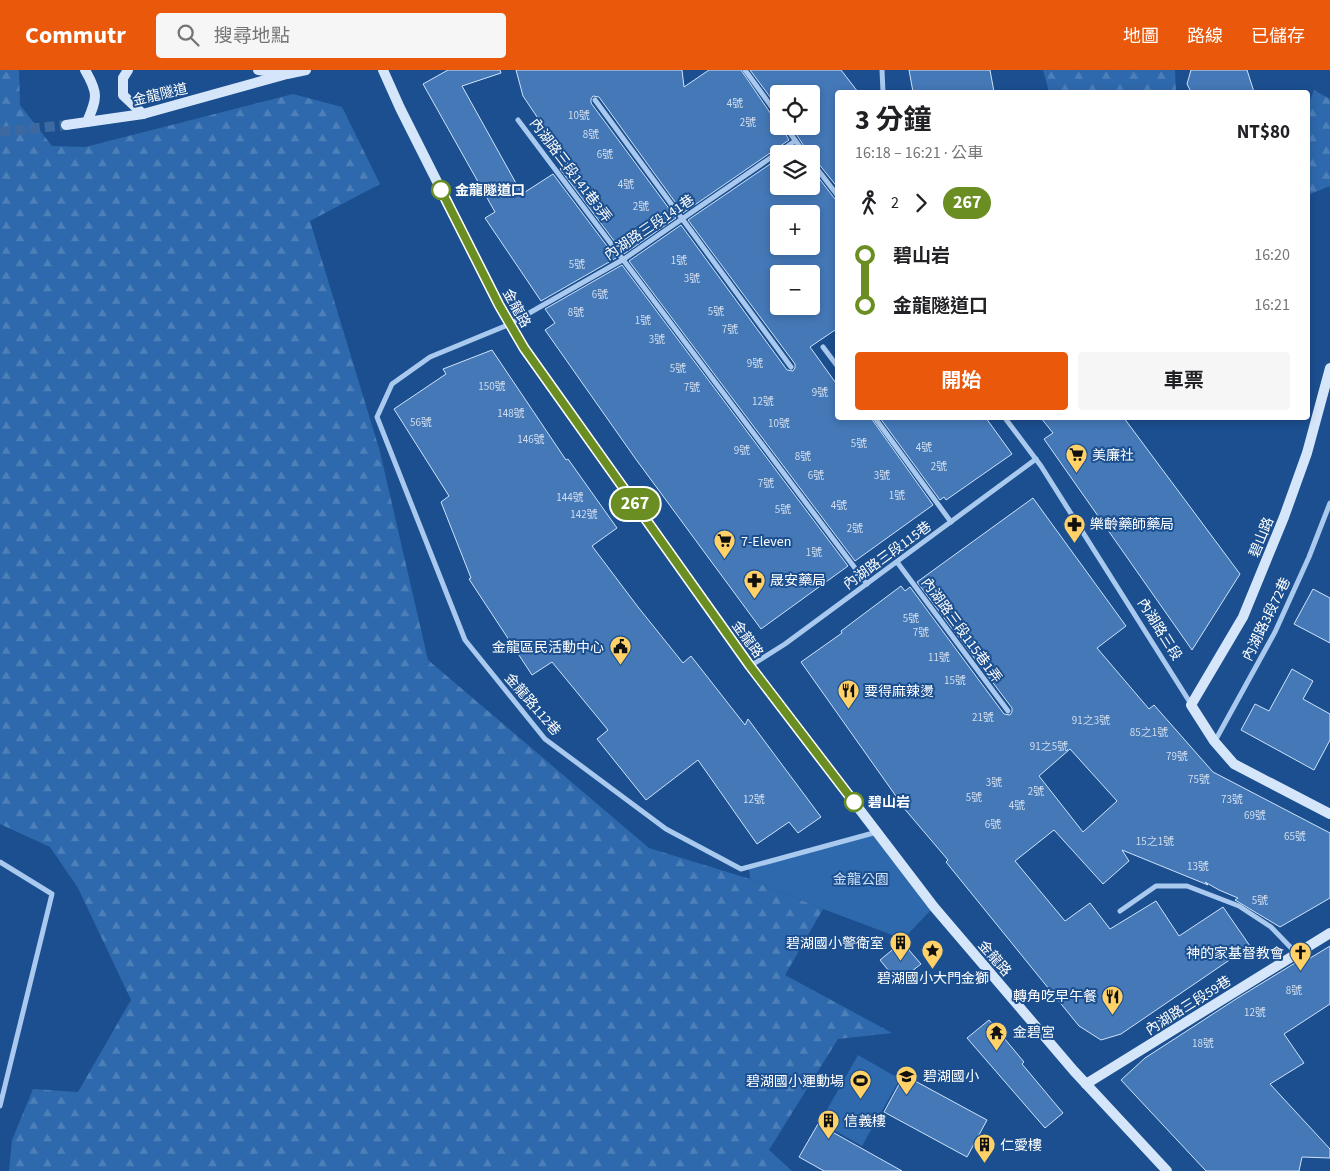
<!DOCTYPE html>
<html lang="zh-TW">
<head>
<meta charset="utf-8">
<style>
	:root { --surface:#fff; --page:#f6f6f6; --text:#202124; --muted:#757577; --accent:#ea580c }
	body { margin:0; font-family:"Source Sans 3","Noto Sans TC",sans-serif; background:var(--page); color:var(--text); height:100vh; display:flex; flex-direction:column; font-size:19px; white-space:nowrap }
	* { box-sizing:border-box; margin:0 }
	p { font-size:16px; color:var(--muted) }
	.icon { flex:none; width:28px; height:28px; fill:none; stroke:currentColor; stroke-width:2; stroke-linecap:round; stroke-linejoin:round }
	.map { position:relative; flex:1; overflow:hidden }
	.sheet { position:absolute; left:835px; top:20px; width:475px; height:330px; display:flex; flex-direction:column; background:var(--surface); border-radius:5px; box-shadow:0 2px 8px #0003 }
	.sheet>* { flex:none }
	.badge { padding:0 10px; border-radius:16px; font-size:18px; line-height:32px }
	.buttons { position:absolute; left:770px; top:15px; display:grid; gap:10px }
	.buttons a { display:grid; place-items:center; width:50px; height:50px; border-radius:5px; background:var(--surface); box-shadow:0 2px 8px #0003; font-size:25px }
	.map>.badge { position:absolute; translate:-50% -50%; box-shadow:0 0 0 2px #fff }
	.legs { display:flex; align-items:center; gap:8px; height:55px; padding:0 20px; font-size:16px }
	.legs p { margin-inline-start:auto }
	.overview { display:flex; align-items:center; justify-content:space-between; height:85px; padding:0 20px }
	h1 { font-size:28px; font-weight:700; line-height:38px }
	.button { display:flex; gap:10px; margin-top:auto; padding:10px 20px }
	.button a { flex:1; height:58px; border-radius:5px; background:var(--accent); color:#fff; font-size:20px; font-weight:700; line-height:58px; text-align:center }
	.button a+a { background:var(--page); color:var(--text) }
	ul { padding:0 20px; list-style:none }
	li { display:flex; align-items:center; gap:18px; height:50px; font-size:19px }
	li i { display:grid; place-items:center; width:8px; height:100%; margin:0 6px; background:currentColor }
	li i::after { content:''; width:12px; height:12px; margin:-6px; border:4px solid; border-radius:50%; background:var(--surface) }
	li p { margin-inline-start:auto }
	li:first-child i { background:linear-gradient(#0000 50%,currentColor 0) }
	li:last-child i { background:linear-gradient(currentColor 50%,#0000 0) }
	header { display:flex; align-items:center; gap:30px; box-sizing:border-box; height:70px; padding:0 25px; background:var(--accent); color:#fff }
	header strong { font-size:24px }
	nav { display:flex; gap:28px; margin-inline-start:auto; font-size:18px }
	.search { width:350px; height:45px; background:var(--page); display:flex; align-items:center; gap:12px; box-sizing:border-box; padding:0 18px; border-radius:5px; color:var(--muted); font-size:19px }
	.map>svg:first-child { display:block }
	.green { fill:#2e69ad }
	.forest { fill:url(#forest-firs) }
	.building { fill:#4478b7; stroke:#cfe3fa; fill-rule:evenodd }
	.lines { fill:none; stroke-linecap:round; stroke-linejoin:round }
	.secondary-tunnel { stroke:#3d69a0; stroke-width:10; stroke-dasharray:10 5; stroke-linecap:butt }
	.street { stroke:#a9c9ee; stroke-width:5 }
	.secondary { stroke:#d6e6fa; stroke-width:10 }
	.line-1-casing { stroke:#fff; stroke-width:11 }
	.line-1 { stroke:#6b8e23; stroke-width:8 }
	.stop-1-dot { fill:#fff; stroke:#6b8e23; stroke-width:2.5 }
	.labels { text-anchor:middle; stroke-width:4; stroke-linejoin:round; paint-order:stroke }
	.number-label { font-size:11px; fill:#d0dded }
	.street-label { font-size:14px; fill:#fff; stroke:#1b4f8f }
	.stop-label { font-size:14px; font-weight:bold; fill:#fff; stroke:#1b4f8f; text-anchor:start }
	.poi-label { font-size:14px; fill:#fff; stroke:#1b4f8f; text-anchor:start }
	.park-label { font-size:14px; fill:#cfe3fa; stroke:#1b4f8f }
</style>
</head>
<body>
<header>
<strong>Commutr</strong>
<div class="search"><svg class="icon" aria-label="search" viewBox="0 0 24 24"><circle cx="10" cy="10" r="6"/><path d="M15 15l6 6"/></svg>搜尋地點</div>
<nav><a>地圖</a><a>路線</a><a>已儲存</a></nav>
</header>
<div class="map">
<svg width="1330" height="1101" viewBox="0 0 1330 1101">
	<defs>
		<pattern id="forest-firs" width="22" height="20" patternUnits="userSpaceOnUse" patternTransform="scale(1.25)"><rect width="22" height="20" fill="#2e69ad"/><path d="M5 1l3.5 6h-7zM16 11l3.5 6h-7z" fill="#4d80b9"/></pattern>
	</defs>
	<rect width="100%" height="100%" fill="#1b4f8f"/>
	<g class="green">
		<path d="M877 762 934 837 903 869 823 839 750 809 749 797Z"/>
		<path d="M858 985 900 1009 862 1076 820 1052Z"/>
	</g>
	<g class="forest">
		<path d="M0 0H19L20 35 52 76 85 77 293 24 342 37 380 114 310 151 380 382 428 590 649 778 750 809 823 839 785 905 892 963 838 969 769 1080 792 1101H9L12 1070 33 1019 78 1022 131 930 78 818 50 777 0 754Z"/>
		<path d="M1043 0H1175L1176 22H1049Z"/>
		<path d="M1314 20 1330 29V116L1308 125V36Z"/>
	</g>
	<g class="building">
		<path d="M448 0H500L501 3 462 16 522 124 553 104 616 188 541 231 485 148 495 142 423 14Z"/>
		<path d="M516 0H682L684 17 709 0H741L775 50 779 51V56H781L789 70 683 143 599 27 593 26 591 29V33L676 148 624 184 560 99 568 93 523 26Z"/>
		<path d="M750 0H841L858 22H838V118L814 88 811 87V84H809L791 56H811V24H779V39Z"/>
		<path d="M909 0H990L994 22H913Z"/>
		<path d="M1191 0H1247L1254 22H1191L1187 14Z"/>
		<path d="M779 88V116H811V98L835 129 838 130V258L810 277 838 316V348H871L933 435 855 491 629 191 681 155 787 300 793 301 795 298V294L688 150ZM779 144H811V176H779ZM779 204H811V236H779Z"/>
		<path d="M622 195 848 496 761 559 635 388 545 260 555 253 545 239Z"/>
		<path d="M492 280 566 390 568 389 617 458 592 476 638 537 683 593 691 586 745 655 748 649 821 747 798 763 789 752 757 774 698 690 646 730 597 669 608 660 552 592 532 605 469 509 471 508 441 432 449 426 394 339 446 304 443 299Z"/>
		<path d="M880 348H986L1012 384 946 430 944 427 940 430Z"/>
		<path d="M1041 348H1124L1240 504 1192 580 1044 369 1053 363Z"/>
		<path d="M1033 428 1126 556 1097 578 1149 639 1154 635 1213 702 1330 763V828L1280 857 1235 830 1238 828 1219 820 1205 812 1208 815 1122 780 1129 791 1103 814 1054 760 1015 791 1065 851 1090 833 1110 859 1156 831 1179 866 1223 837 1250 876 1121 964 1101 970 1079 956 946 792 948 790 897 730 898 729 801 592 842 563 841 561 901 516 905 521 910 517 1004 644 1010 645 1012 642V638L917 512ZM1070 679 1117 731 1083 762 1039 706Z"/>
		<path d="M1313 519 1330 528V573L1294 554Z"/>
		<path d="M1292 599 1313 611 1303 629 1330 644V670L1314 700 1241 660 1255 634 1269 641Z"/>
		<path d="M902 872 921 894 898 912 880 890Z"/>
		<path d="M1330 876V934L1284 964 1304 993 1270 1014 1330 1079V1088L1302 1087 1299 1101H1206L1121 1010 1145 988 1236 929 1295 893 1297 896Z"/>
		<path d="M989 950 1024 992 1022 994 1063 1043 1045 1058 967 968Z"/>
		<path d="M904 1005 987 1050 967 1087 884 1042Z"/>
		<path d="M818 1054 902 1101H824L799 1087Z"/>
	</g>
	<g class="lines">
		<path class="secondary-tunnel" d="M0 62 66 55"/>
		<g class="street">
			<path d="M745 0 779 47"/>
			<path d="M882 0 883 22"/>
			<path d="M595 30 791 297"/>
			<path d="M518 50 867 514"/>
			<path d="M785 56 805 84"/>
			<path d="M795 71 624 189 510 254 430 287 392 314 377 347 465 570 545 669 666 759 741 799 877 762"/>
			<path d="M811 91 838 126"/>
			<path d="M823 277 838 297"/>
			<path d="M875 348 951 452"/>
			<path d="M1005 348 1041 396 1191 634"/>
			<path d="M897 492 1008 641"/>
			<path d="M750 596 785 574 1036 389"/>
			<path d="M1215 671 1275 562 1309 487 1330 433"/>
			<path d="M0 792 52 824 0 1036"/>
			<path d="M1120 841 1156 816H1187L1239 836 1271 857 1296 883"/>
		</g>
		<g class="secondary">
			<path d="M85 0C99 24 97 28 87 52"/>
			<path d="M128 0 123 8V25L143 44"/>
			<path d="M258 0 281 3"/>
			<path d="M383 0 400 38 499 235 524 278 750 596 934 837 1074 1001 1167 1101"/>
			<path d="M66 55 143 44 287 4 306 0"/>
			<path d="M1330 298 1307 383 1284 447 1243 547 1191 635 1214 671 1234 694 1330 744"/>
			<path d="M1086 1014 1330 863"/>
		</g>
	</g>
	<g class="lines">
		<defs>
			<path id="line-1" d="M441 120 499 235 524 278 750 596 854 732"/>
		</defs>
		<use href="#line-1" class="line-1-casing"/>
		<use href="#line-1" class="line-1"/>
	</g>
	<defs>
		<symbol id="supermarket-pin" viewBox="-11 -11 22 30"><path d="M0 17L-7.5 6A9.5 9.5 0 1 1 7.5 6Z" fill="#ffd166" stroke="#1b4f8f"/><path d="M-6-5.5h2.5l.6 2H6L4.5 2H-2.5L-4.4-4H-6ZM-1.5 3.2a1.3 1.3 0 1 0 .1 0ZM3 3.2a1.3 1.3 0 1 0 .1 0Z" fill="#111"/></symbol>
		<symbol id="pharmacy-pin" viewBox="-11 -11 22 30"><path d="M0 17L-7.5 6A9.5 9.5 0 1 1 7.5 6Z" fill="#ffd166" stroke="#1b4f8f"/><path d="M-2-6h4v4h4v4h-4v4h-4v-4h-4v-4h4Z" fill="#111"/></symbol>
		<symbol id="civic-pin" viewBox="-11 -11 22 30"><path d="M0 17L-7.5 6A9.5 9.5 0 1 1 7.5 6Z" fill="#ffd166" stroke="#1b4f8f"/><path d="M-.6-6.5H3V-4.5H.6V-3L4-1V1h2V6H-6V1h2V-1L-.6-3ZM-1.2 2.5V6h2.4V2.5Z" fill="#111"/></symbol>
		<symbol id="restaurant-pin" viewBox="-11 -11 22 30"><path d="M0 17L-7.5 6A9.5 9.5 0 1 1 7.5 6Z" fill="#ffd166" stroke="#1b4f8f"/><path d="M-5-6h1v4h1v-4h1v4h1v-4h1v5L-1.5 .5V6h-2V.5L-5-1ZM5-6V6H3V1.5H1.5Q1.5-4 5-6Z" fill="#111"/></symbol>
		<symbol id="building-pin" viewBox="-11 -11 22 30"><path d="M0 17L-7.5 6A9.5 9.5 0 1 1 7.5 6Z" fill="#ffd166" stroke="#1b4f8f"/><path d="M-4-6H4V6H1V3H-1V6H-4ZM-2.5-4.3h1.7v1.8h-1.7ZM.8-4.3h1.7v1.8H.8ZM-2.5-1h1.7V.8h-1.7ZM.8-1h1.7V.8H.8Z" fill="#111"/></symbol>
		<symbol id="sight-pin" viewBox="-11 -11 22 30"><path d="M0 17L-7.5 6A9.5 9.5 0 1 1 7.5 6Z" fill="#ffd166" stroke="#1b4f8f"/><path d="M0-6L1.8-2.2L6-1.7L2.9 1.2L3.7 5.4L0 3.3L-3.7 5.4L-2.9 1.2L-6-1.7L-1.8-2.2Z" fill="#111"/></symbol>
		<symbol id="church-pin" viewBox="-11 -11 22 30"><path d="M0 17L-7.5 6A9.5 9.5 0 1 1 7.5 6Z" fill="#ffd166" stroke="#1b4f8f"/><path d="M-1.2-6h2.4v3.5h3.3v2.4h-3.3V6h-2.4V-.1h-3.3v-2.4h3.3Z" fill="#111"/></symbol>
		<symbol id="temple-pin" viewBox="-11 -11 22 30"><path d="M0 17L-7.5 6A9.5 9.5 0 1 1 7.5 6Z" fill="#ffd166" stroke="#1b4f8f"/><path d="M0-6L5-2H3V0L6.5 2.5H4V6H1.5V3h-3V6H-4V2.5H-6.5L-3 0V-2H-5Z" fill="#111"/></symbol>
		<symbol id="school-pin" viewBox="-11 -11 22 30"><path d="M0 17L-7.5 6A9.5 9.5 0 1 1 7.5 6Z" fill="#ffd166" stroke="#1b4f8f"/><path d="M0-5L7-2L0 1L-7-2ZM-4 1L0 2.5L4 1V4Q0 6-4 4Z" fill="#111"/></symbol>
		<symbol id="stadium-pin" viewBox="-11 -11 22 30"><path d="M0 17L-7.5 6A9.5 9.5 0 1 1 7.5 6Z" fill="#ffd166" stroke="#1b4f8f"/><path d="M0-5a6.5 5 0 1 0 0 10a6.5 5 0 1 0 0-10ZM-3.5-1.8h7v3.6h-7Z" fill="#111"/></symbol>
	</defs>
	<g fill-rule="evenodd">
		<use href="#supermarket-pin" x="1064" y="372" width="25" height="34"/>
		<use href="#pharmacy-pin" x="1062" y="442" width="25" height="34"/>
		<use href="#supermarket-pin" x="712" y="458" width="25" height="34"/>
		<use href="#pharmacy-pin" x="742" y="498" width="25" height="34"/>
		<use href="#civic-pin" x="608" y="564" width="25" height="34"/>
		<use href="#restaurant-pin" x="836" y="608" width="25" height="34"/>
		<use href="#building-pin" x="888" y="860" width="25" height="34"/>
		<use href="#sight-pin" x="920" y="868" width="25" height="34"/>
		<use href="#church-pin" x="1288" y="870" width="25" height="34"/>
		<use href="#restaurant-pin" x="1100" y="914" width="25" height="34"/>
		<use href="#temple-pin" x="984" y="950" width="25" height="34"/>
		<use href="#school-pin" x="894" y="994" width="25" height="34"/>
		<use href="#stadium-pin" x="848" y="998" width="25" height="34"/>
		<use href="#building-pin" x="816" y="1038" width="25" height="34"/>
		<use href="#building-pin" x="972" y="1062" width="25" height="34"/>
	</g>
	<g class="stop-1-dot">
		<circle cx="441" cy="120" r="9"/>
		<circle cx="854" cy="732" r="9"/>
	</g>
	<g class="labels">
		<g class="number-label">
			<text x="735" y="37">4號</text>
			<text x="579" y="49">10號</text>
			<text x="748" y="56">2號</text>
			<text x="591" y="68">8號</text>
			<text x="605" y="88">6號</text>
			<text x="626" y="118">4號</text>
			<text x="641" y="140">2號</text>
			<text x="679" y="194">1號</text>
			<text x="577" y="198">5號</text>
			<text x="692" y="212">3號</text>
			<text x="600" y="228">6號</text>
			<text x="716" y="245">5號</text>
			<text x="576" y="246">8號</text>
			<text x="643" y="254">1號</text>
			<text x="730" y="263">7號</text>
			<text x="657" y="273">3號</text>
			<text x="755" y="297">9號</text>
			<text x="678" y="302">5號</text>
			<text x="492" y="320">150號</text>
			<text x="692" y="321">7號</text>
			<text x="820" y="326">9號</text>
			<text x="763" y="335">12號</text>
			<text x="511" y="347">148號</text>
			<text x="421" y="356">56號</text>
			<text x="779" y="357">10號</text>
			<text x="531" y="373">146號</text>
			<text x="859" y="377">5號</text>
			<text x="924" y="381">4號</text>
			<text x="742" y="384">9號</text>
			<text x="803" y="390">8號</text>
			<text x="939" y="400">2號</text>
			<text x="816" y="409">6號</text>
			<text x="882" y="409">3號</text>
			<text x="766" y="417">7號</text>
			<text x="897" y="429">1號</text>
			<text x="570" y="431">144號</text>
			<text x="839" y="439">4號</text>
			<text x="783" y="443">5號</text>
			<text x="584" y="448">142號</text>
			<text x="855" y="462">2號</text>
			<text x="814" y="486">1號</text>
			<text x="911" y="552">5號</text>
			<text x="921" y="566">7號</text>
			<text x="939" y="591">11號</text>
			<text x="955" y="614">15號</text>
			<text x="983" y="651">21號</text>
			<text x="1091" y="654">91之3號</text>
			<text x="1149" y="666">85之1號</text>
			<text x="1049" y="680">91之5號</text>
			<text x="1177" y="690">79號</text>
			<text x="1199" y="713">75號</text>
			<text x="994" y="716">3號</text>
			<text x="1036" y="725">2號</text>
			<text x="974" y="731">5號</text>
			<text x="754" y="733">12號</text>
			<text x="1232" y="733">73號</text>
			<text x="1017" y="739">4號</text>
			<text x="1255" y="749">69號</text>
			<text x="993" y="758">6號</text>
			<text x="1295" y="770">65號</text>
			<text x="1155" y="775">15之1號</text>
			<text x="1198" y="800">13號</text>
			<text x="1260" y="834">5號</text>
			<text x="1294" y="924">8號</text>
			<text x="1255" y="946">12號</text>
			<text x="1203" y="977">18號</text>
		</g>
		<g class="street-label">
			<text transform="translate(160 24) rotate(-13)" y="5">金龍隧道</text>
			<text transform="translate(571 100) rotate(53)" y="5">內湖路三段141巷3弄</text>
			<text transform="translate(649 157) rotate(-34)" y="5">內湖路三段141巷</text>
			<text transform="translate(517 238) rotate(61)" y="5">金龍路</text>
			<text transform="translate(1261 467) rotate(-68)" y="5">碧山路</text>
			<text transform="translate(887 485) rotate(-36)" y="5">內湖路三段115巷</text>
			<text transform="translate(1266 549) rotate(-64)" y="5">內湖路3段72巷</text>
			<text transform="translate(1160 559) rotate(58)" y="5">內湖路三段</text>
			<text transform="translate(962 560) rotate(54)" y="5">內湖路三段115巷1弄</text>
			<text transform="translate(748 569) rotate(54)" y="5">金龍路</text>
			<text transform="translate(533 634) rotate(49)" y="5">金龍路112巷</text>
			<text transform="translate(995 888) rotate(49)" y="5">金龍路</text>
			<text transform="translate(1188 935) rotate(-32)" y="5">內湖路三段59巷</text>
		</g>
		<g class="stop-label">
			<text x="455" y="125">金龍隧道口</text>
			<text x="868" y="737">碧山岩</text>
		</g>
		<g class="poi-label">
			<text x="1092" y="390">美廉社</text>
			<text x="1090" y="459">樂齡藥師藥局</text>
			<text x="741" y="476">7-Eleven</text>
			<text x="770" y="515">晟安藥局</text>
			<text x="604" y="582" text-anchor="end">金龍區民活動中心</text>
			<text x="864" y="626">要得麻辣燙</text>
			<text x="884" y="878" text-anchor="end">碧湖國小警衛室</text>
			<text x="1284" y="888" text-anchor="end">神的家基督教會</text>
			<text x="933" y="913" text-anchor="middle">碧湖國小大門金獅</text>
			<text x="1097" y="931" text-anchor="end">轉角吃早午餐</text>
			<text x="1013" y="967">金碧宮</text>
			<text x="923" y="1011">碧湖國小</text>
			<text x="844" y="1016" text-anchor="end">碧湖國小運動場</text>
			<text x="844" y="1056">信義樓</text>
			<text x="1000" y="1080">仁愛樓</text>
		</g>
		<g class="park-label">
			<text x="861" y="814">金龍公園</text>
		</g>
	</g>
</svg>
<div class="buttons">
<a><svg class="icon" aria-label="locate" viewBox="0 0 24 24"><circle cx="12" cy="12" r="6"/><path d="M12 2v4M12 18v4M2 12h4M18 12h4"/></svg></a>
<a><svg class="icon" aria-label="layers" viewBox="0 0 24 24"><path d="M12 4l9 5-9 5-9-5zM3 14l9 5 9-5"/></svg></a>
<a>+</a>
<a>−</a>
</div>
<b class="badge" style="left:635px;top:434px;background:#6b8e23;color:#fff">267</b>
<section class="sheet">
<div class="overview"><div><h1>3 分鐘</h1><p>16:18 – 16:21 · 公車</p></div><b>NT$80</b></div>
<div class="legs"><svg class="icon" aria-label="walk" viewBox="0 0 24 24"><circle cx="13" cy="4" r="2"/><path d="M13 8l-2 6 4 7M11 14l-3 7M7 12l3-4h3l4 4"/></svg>2<svg class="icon" aria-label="forward" viewBox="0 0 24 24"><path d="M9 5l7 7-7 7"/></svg><b class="badge" style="background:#6b8e23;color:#fff">267</b></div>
<ul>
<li><i style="color:#6b8e23"></i><b>碧山岩</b><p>16:20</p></li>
<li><i style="color:#6b8e23"></i><b>金龍隧道口</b><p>16:21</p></li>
</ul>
<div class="button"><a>開始</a><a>車票</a></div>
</section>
</div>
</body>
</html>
